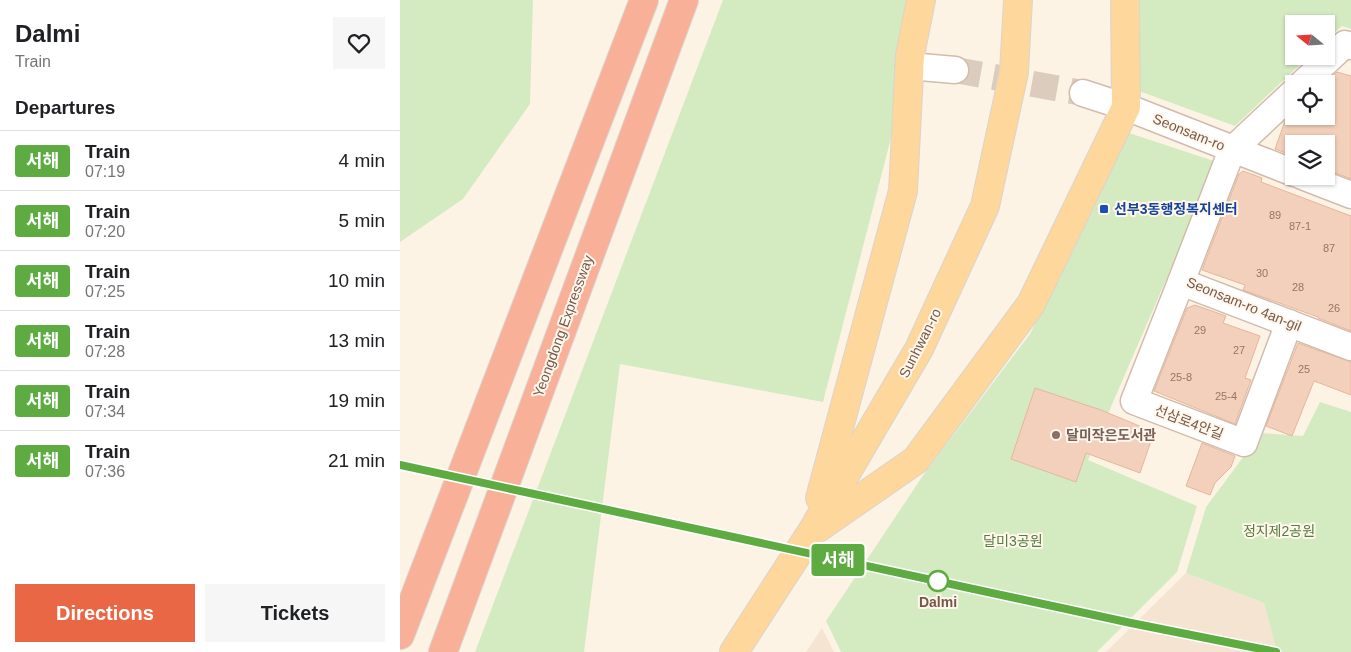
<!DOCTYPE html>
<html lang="en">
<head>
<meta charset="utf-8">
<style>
	:root { --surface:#fff; --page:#f6f6f6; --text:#202124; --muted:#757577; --line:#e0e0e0; --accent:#ea6746 }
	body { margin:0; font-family:Helvetica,"Noto Sans KR",sans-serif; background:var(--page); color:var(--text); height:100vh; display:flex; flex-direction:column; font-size:19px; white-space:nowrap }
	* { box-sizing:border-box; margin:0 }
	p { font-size:16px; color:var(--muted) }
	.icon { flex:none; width:28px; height:28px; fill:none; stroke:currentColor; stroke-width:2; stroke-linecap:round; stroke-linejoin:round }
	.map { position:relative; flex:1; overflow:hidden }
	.details { display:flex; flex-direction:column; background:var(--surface); width:400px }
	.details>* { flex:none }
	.badge { padding:0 10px; border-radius:4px; font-size:18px; line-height:32px }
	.needle { width:32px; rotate:288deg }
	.tools { position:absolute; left:885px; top:15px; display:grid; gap:10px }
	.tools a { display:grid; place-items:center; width:50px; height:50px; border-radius:0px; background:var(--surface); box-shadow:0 1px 4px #0004; font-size:25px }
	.map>.badge { position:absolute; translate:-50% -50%; box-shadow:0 0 0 2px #fff }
	h2 { padding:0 15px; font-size:19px; line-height:45px }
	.round { display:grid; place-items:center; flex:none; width:52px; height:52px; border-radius:0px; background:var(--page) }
	.overview { display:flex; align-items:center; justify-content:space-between; height:85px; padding:0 15px }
	h1 { font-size:24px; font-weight:600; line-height:38px }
	.action { display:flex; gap:10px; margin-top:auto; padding:10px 15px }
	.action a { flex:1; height:58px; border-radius:0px; background:var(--accent); color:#fff; font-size:20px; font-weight:600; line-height:58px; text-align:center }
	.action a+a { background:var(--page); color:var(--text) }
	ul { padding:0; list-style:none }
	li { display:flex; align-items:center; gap:15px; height:60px; padding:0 15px; border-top:1px solid var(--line) }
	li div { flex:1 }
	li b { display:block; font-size:19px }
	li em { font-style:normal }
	li .badge { min-width:55px; font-weight:700; text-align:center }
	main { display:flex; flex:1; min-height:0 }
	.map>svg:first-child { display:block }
	.residential { fill:#f5e4d2 }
	.green { fill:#d4ebc2 }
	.building { fill:#f3d0bb; stroke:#e6b69b }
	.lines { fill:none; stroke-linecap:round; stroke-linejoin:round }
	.minor-tunnel { stroke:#dbccbd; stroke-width:26; stroke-dasharray:26 13; stroke-linecap:butt }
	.minor-casing { stroke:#d1bcad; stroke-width:29 }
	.major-casing { stroke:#dbd4d0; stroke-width:30 }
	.highway-casing { stroke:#dbd4d0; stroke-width:30 }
	.minor { stroke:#fff; stroke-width:26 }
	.major { stroke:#fdd79b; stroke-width:28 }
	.highway { stroke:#f9b099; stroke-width:28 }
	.line-casing { stroke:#fff; stroke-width:11 }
	.line { stroke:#5eac41; stroke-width:8 }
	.transit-dot { fill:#1a4fb4; stroke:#fff7eb; stroke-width:2 }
	.education-dot { fill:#8d6e63; stroke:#fff7eb; stroke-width:2 }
	.stop-dot { fill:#fff; stroke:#5eac41; stroke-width:2.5 }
	.labels { text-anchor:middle; stroke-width:4; stroke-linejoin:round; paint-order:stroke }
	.number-label { font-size:11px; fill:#957666 }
	.street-label { font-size:14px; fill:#765849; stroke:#fff7eb }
	.transit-label { font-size:14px; font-weight:bold; fill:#164399; stroke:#fff7eb; text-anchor:start }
	.education-label { font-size:14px; font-weight:bold; fill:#785e54; stroke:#fff7eb; text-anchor:start }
	.park-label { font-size:14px; fill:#547d41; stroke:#fff7eb }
	.stop-label { font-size:14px; font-weight:bold; fill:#765849; stroke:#fff7eb }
</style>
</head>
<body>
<main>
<section class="details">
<div class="overview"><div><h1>Dalmi</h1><p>Train</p></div><a class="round"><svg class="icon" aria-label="heart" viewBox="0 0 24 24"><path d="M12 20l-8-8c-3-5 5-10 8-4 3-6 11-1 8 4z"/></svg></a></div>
<h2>Departures</h2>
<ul>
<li><span class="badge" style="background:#5eac41;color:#fff">서해</span><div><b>Train</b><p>07:19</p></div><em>4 min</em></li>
<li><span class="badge" style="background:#5eac41;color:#fff">서해</span><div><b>Train</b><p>07:20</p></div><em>5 min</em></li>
<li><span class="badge" style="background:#5eac41;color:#fff">서해</span><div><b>Train</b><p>07:25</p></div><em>10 min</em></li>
<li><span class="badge" style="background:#5eac41;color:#fff">서해</span><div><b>Train</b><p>07:28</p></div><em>13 min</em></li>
<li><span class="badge" style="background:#5eac41;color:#fff">서해</span><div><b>Train</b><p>07:34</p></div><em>19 min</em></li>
<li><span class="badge" style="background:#5eac41;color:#fff">서해</span><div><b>Train</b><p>07:36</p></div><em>21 min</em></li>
</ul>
<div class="action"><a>Directions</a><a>Tickets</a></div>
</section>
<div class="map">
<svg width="951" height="652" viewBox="0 0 951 652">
	<rect width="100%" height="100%" fill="#fdf3e4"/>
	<g class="residential">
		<path d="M786 573 864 603 877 652H706Z"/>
		<path d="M422 628 434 652H406Z"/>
	</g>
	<g class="green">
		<path d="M0 0H133L130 104 63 199 0 242Z"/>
		<path d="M323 0H506L492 134 423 402 220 364 184 652H75Z"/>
		<path d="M737 0H951V29L942 26 926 40V24H894V56H909L835 126 739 91Z"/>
		<path d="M729 133 817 162 688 460 797 506 777 572 697 652H441L426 621 524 474 630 334Z"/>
		<path d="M920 402 951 412V652H877L864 603 786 573 806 507 861 433 903 436Z"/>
	</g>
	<g class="building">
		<path d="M937 72 951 76V179L926 169V144H894V156L875 149 885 121 894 113V116H926V82Z"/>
		<path d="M843 171 862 178 861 182 951 216V331L918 318V317L843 290 845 285 802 270 839 174Z"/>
		<path d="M795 305 826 316 823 323 860 336 845 378 851 380 835 424 754 391 787 308Z"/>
		<path d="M898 343 951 362V395L914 381 892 436 866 426Z"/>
		<path d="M635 388 701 410 754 432 740 473 686 453 676 482 611 459Z"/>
		<path d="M802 443 835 456 831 467 815 483 810 495 786 486Z"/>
	</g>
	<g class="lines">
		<path class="minor-tunnel" d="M555 70 683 93"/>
		<defs>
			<g id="minor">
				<path d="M509 66 555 70"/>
				<path d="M902 84 945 44 951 46"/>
				<path d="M894 92 832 150 781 282 951 347"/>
				<path d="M683 93 726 107 894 173"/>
				<path d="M902 176 951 195"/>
				<path d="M781 282 734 401 844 443 889 323"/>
			</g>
			<g id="major">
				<path d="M420 498 503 191 510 55 521 0"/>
				<path d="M418 528 516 460 631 304 726 107 725 0"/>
				<path d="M334 652 411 533 519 349 585 206 614 72 618 0"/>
			</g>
			<g id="highway">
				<path d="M0 635 244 0"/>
				<path d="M43 652 284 0"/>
			</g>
		</defs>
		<use href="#minor" class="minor-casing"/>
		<use href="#major" class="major-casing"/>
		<use href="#highway" class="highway-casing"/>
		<use href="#minor" class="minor"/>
		<use href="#major" class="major"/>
		<use href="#highway" class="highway"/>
	</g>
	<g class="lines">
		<defs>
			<path id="line" d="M0 465 731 623 876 652"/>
		</defs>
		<use href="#line" class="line-casing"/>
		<use href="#line" class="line"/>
	</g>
	<rect class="transit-dot" x="699" y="204" width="10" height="10" rx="2.5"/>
	<circle class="education-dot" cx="656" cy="435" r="5"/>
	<circle class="stop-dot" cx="538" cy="581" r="10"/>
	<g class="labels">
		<g class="number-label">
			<text x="875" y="219">89</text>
			<text x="900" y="230">87-1</text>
			<text x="929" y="252">87</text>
			<text x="862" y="277">30</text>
			<text x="898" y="291">28</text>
			<text x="934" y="312">26</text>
			<text x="800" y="334">29</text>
			<text x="839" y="354">27</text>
			<text x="904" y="373">25</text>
			<text x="781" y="381">25-8</text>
			<text x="826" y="400">25-4</text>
		</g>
		<g class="street-label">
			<text transform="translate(789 132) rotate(22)" y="5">Seonsam-ro</text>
			<text transform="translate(844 304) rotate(22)" y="5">Seonsam-ro 4an-gil</text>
			<text transform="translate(163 326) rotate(-70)" y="5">Yeongdong Expressway</text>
			<text transform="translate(520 343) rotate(-63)" y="5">Sunhwan-ro</text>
			<text transform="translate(789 422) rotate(21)" y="5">선삼로4안길</text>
		</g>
		<g class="transit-label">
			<text x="714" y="214">선부3동행정복지센터</text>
		</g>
		<g class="education-label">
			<text x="666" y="440">달미작은도서관</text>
		</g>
		<g class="park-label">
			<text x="879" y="536">정지제2공원</text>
			<text x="613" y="546">달미3공원</text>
		</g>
		<g class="stop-label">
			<text x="538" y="607">Dalmi</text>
		</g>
	</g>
</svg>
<div class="tools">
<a><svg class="needle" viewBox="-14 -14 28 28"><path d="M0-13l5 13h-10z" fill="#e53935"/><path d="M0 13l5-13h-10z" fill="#757577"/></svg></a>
<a><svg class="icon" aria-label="locate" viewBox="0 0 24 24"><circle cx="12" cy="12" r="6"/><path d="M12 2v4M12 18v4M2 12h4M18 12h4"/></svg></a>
<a><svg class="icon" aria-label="layers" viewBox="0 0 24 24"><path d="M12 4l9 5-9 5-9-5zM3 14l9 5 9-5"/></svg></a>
</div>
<b class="badge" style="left:438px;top:560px;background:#5eac41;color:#fff">서해</b>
</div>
</main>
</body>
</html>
